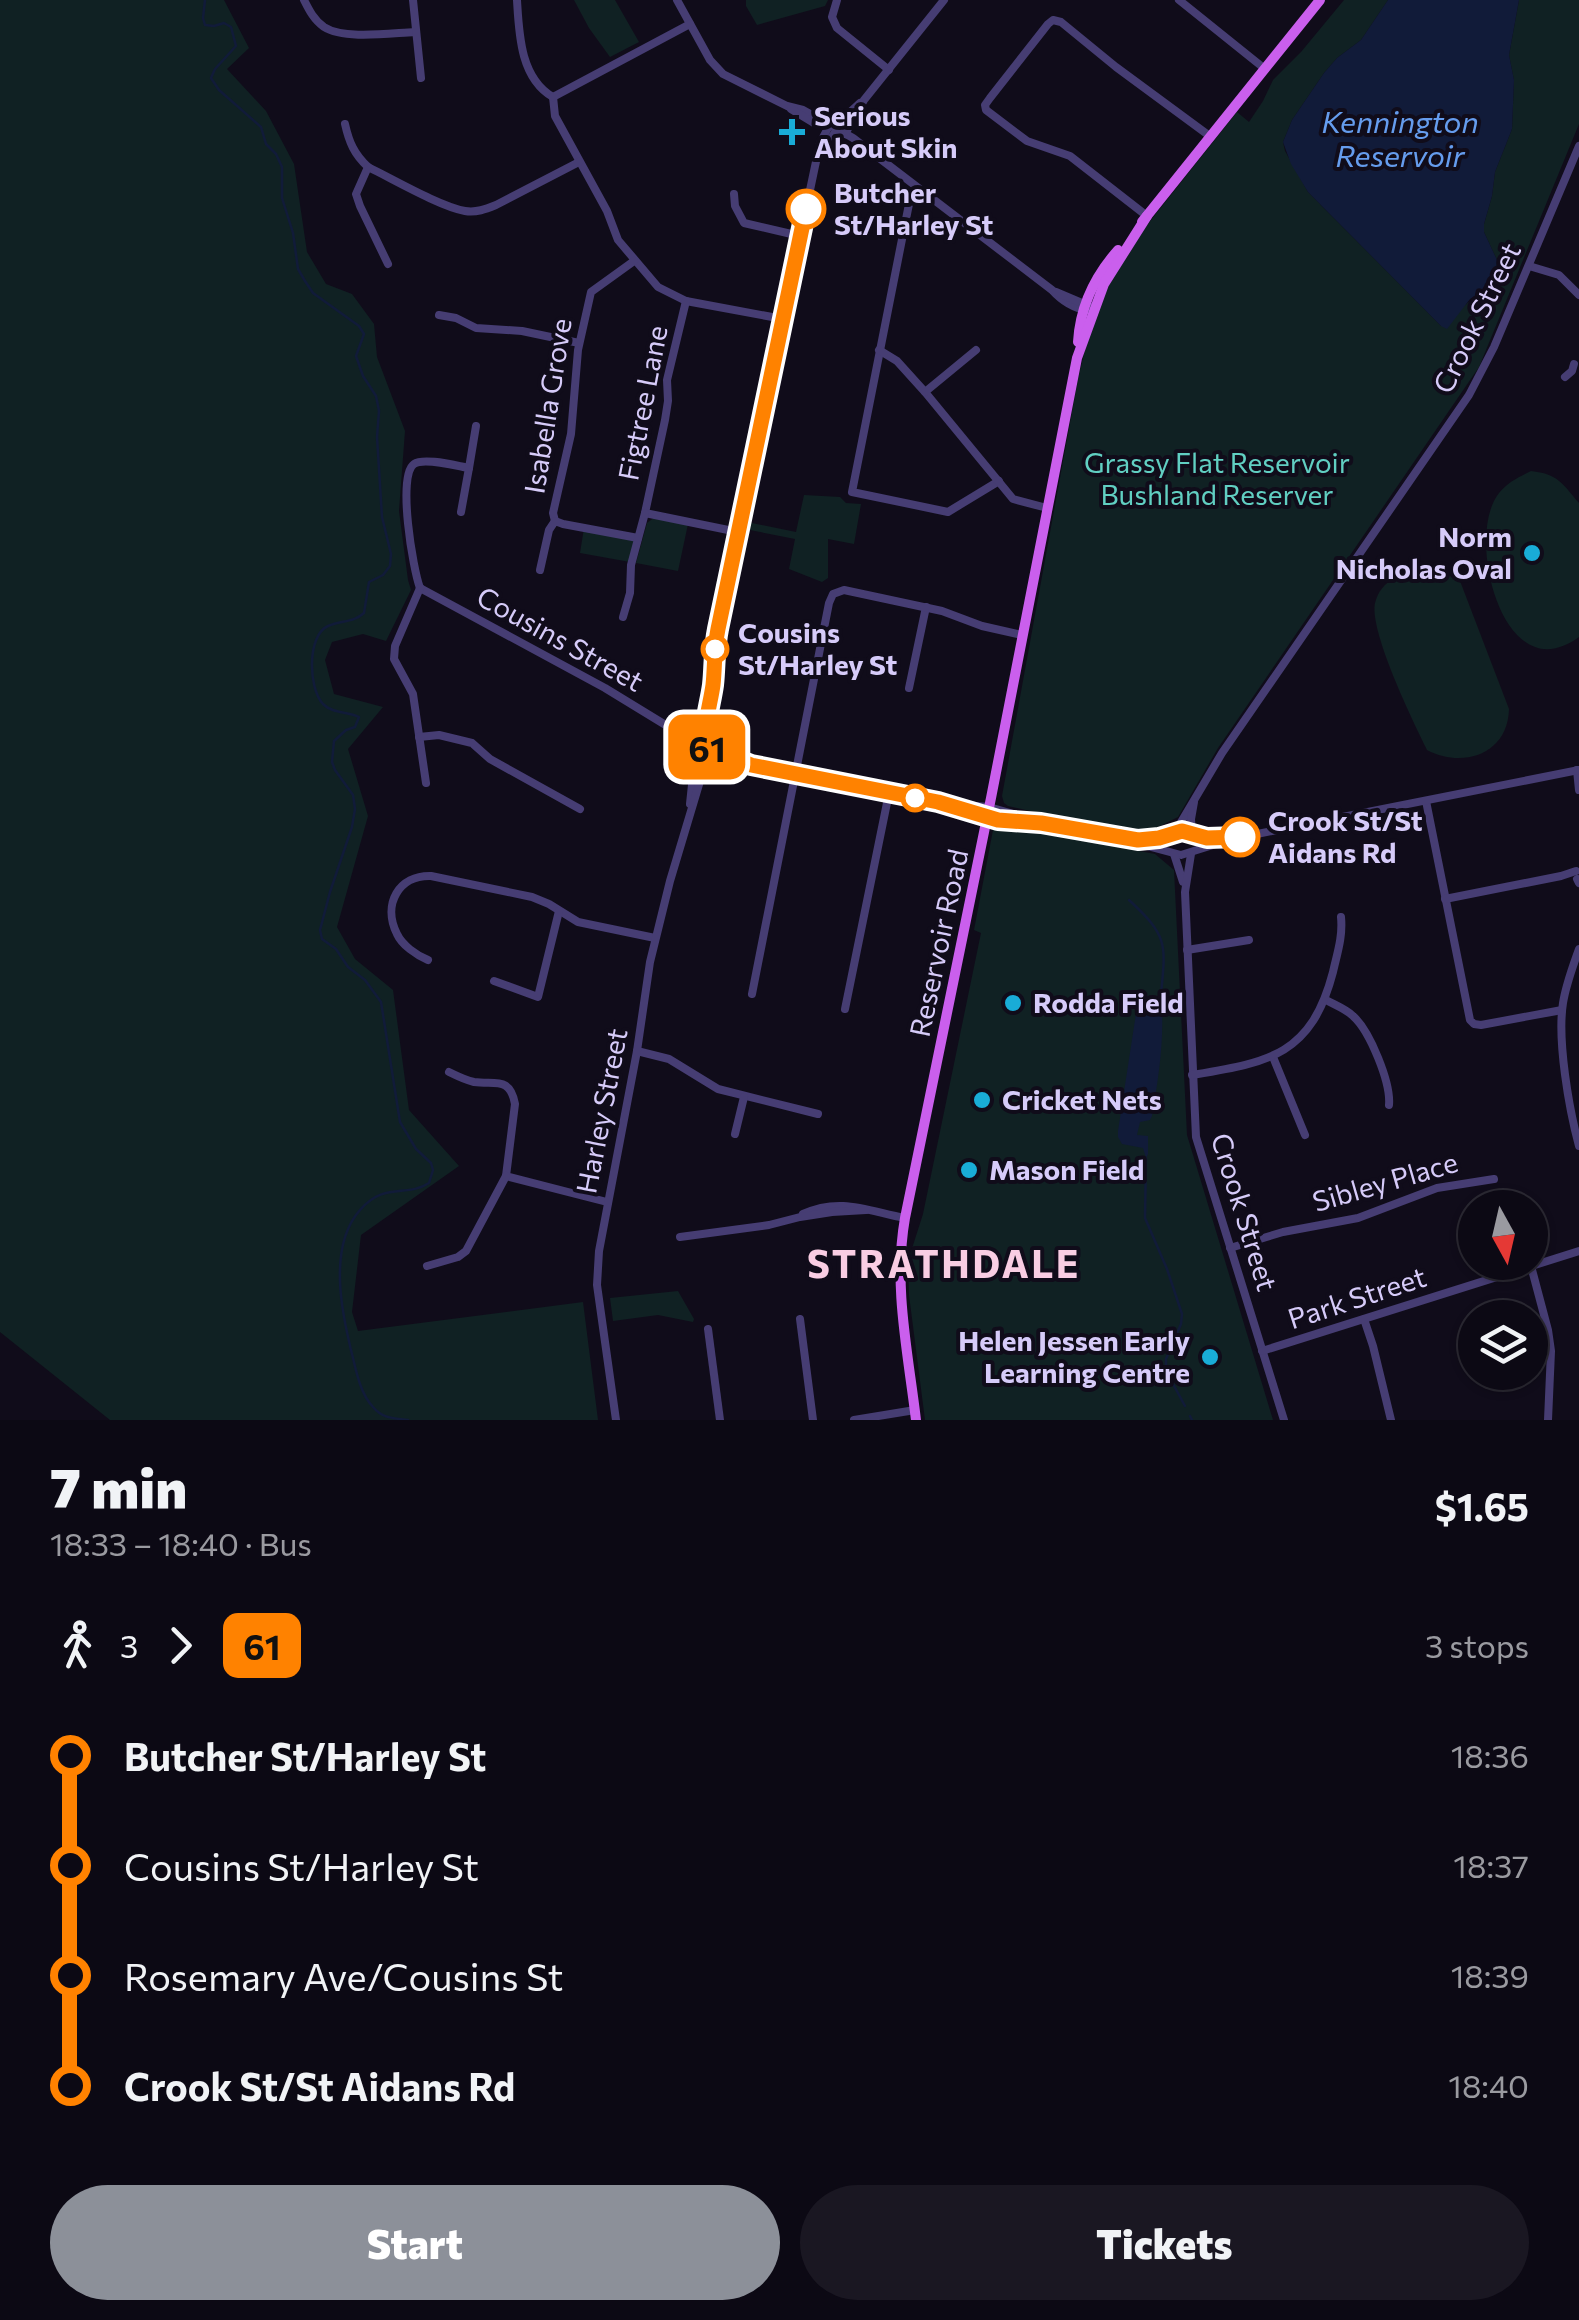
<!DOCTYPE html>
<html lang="en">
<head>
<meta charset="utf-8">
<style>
	:root { --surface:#0c0914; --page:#1a1722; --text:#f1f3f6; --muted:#9a9aa0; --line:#2c2a34; --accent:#8c9099 }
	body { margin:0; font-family:Commissioner,sans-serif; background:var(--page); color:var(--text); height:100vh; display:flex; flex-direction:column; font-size:38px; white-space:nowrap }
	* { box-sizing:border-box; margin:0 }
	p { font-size:32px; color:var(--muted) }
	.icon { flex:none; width:55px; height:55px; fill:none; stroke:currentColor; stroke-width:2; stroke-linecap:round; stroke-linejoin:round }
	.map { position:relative; height:1420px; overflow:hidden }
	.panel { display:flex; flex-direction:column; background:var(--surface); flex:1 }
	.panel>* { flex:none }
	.badge { padding:0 20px; border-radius:15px; font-size:35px; line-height:65px }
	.needle { width:65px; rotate:172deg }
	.fabs { position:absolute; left:1458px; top:1190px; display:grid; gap:20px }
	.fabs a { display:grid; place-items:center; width:90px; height:90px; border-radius:50%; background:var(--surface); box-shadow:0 2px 8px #0004,0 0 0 2px var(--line); font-size:50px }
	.map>.badge { position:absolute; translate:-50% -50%; box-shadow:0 0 0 5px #fff }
	.legs { display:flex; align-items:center; gap:15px; height:110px; padding:0 50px; font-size:32px }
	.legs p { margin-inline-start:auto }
	.head { display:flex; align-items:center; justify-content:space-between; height:170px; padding:0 50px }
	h1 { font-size:55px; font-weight:800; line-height:75px }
	.action { display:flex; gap:20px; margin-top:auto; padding:20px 50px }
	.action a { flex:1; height:115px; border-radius:60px; background:var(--accent); color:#fff; font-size:40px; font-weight:800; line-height:115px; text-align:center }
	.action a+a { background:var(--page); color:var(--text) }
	ul { padding:0 50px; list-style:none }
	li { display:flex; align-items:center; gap:35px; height:110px; font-size:38px }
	li i { display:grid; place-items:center; width:15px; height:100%; margin:0 12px; background:currentColor }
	li i::after { content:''; width:25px; height:25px; margin:-12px; border:8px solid; border-radius:50%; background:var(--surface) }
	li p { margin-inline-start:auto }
	li:first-child i { background:linear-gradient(#0000 50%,currentColor 0) }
	li:last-child i { background:linear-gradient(currentColor 50%,#0000 0) }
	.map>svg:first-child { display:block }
	.green { fill:#102123 }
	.water { fill:#111b39 }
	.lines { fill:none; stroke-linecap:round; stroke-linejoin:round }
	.stream { stroke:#111b39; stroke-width:2.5 }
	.minor { stroke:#463d73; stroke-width:8 }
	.major { stroke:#ca5fed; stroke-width:10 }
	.line-1-casing { stroke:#fff; stroke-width:22 }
	.line-1 { stroke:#ff8200; stroke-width:15 }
	.poi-dot { fill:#19acd7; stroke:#100c1a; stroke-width:4 }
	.stop-1-dot { fill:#fff; stroke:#ff8200; stroke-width:5 }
	.labels { text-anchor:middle; stroke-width:8; stroke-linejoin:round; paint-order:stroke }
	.poi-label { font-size:28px; font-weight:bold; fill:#d6cbf9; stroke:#100c1a; text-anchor:start }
	.stop-label { font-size:28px; font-weight:bold; fill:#d6cbf9; stroke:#100c1a; text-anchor:start }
	.street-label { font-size:28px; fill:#d6cbf9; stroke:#100c1a }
	.park-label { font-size:28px; fill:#61cfc2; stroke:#100c1a }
	.water-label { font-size:30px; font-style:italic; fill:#659ced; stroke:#100c1a }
	.district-label { font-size:38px; font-weight:bold; letter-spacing:2.5px; fill:#f9cde3; stroke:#100c1a }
</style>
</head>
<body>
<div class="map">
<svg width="1579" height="1420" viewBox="0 0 1579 1420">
	<rect width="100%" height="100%" fill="#100c1a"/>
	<g class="green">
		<path d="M0 0H224L249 48 227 69 266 111 294 164 307 252 326 284 352 294 374 324 377 357 405 431 399 511 408 580 411 590 386 641 363 634 332 642 325 660 334 694 383 707 348 749 368 816 337 927 355 959 393 990 409 1110 459 1166 361 1235 352 1312 358 1331 583 1302 598 1420H110L0 1332Z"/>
		<path d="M574 0H615L639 42 610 57 589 28Z"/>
		<path d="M746 0H828L825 6 757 25 746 6Z"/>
		<path d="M1344 0H1388L1361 40 1337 58 1324 73 1292 120 1283 142 1285 151 1308 192 1441 326C1459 312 1473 295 1494 285L1497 260 1484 232V224L1492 196 1495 172 1512 129 1514 80 1509 55 1519 0H1579V124L1479 367 1218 748 1178 817 1140 836 1008 806 1004 803 1002 796 1078 379 1089 333 1104 290 1135 240 1237 112 1249 122 1263 101 1273 80 1301 52Z"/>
		<path d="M1531 471C1558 474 1562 483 1579 503V637C1567 646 1550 653 1535 647 1491 632 1471 528 1499 493 1508 482 1519 477 1531 471Z"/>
		<path d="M804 495 840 497 846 503 861 504 854 544 828 539V578L822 582 789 569 795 539 745 529 747 522 796 532Z"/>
		<path d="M655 517 688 524 678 571 636 563 647 523Z"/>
		<path d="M584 528 635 539 630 562 580 553Z"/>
		<path d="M1424 569 1442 572 1460 581 1509 709C1508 754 1463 769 1427 750 1413 722 1369 631 1375 603 1381 579 1403 573 1424 569Z"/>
		<path d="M1001 824 1155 854 1174 870 1187 1135 1273 1420H925L909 1295 908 1261 923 1214 981 933 974 930 993 830Z"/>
		<path d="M678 1291 694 1319 693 1322 658 1315 613 1321 610 1298Z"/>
	</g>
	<g class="water">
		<path d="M1388 0H1519L1509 55 1514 80 1512 129 1495 172 1492 196 1484 224V232L1497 260 1494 285 1470 299 1447 329 1441 326 1308 192 1291 164 1283 142 1292 120 1324 73 1337 58 1361 40Z"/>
		<path d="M1161 994C1165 1036 1159 1075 1152 1116L1150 1120 1140 1122 1137 1135 1148 1136V1154L1146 1158 1143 1148 1122 1144 1118 1137V1131L1137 1007 1150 999H1158Z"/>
	</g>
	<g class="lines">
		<g class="stream">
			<path d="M205 0 203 18 205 25 214 26 224 23 231 27 236 46 215 69 211 78 219 90 261 127 266 144 276 154 282 167V198L293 233 298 269 305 281 313 293 359 326 364 334 356 356 363 376 376 396 379 411 377 437 382 517 391 554 390 566 383 575 369 582 364 613C353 623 341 620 328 626 307 635 308 688 323 704 333 714 347 711 359 717L355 727 346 730 334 741 332 762 335 770 353 795 355 809 352 827 330 892 320 930 322 939 336 949 348 967 365 980 381 1002 400 1122 416 1149 431 1163 433 1170 429 1183C406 1198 385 1181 360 1210 327 1247 342 1315 353 1358 357 1375 361 1394 373 1407 383 1419 394 1418 408 1420"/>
			<path d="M1129 900C1168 936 1166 944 1161 994"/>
			<path d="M1146 1158 1145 1218 1167 1269 1182 1314 1181 1324 1166 1359V1371L1185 1406"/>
			<path d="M1190 1416 1192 1420"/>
		</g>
		<g class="minor">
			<path d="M304 0C309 10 314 20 324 27 344 40 391 33 415 32"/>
			<path d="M413 0 421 78"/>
			<path d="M517 0C519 33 520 78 553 97"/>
			<path d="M677 0 710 60 723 74 787 106 803 110 853 138 1052 290C1062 301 1072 308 1087 310"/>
			<path d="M837 0 832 17 837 28 889 70"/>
			<path d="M1179 0 1265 69"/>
			<path d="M553 97 555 116 607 211 618 240 658 287 686 301 783 319"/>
			<path d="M553 97 690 24"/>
			<path d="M791 109 814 123 823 125"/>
			<path d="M345 124C349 142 354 154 368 167 393 179 439 206 465 211 476 213 486 209 496 205L579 162"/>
			<path d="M845 134 864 100 944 0"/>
			<path d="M820 154 847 115 860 103"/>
			<path d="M368 167 356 194 360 206 388 264"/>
			<path d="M916 187 909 204 852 492 948 512 999 481"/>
			<path d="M734 194 735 206 744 223 800 236"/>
			<path d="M1147 216 1070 156 1027 141 986 110 985 105 990 98 1048 24 1053 20 1061 22 1116 67 1211 137"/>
			<path d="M1529 266 1559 275 1579 295"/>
			<path d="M1056 292 1089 306"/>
			<path d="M686 301 667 380 668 401 665 420 645 513 738 532"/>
			<path d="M439 315 456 318 476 328 522 331 579 343"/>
			<path d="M879 350 897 361 925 392 1013 499 1047 508"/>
			<path d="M1565 377 1572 371 1574 364"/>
			<path d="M925 392 976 350"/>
			<path d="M469 468 476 426"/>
			<path d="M555 521 553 513 571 434 578 350 591 292 634 261"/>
			<path d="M540 570 549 530 555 521 563 524 638 538"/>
			<path d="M420 588 605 688 677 732 697 740"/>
			<path d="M420 588C413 570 397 475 414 464 424 457 457 466 469 468L461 512"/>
			<path d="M420 588 395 646 394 659 413 694 426 783"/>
			<path d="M623 617 630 593 631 565 645 513"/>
			<path d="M909 688 926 607"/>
			<path d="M419 737 439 735 472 743 490 759 580 809"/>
			<path d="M709 749 751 765 938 803 989 807 1027 818"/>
			<path d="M751 765 713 762 697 758 694 751 710 701 718 629 814 171 820 143 829 126"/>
			<path d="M1577 770 1579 790"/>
			<path d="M1426 801 1470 1020 1474 1024 1481 1025 1562 1010"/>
			<path d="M938 803 987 818 1041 823 1121 839 1181 855 1232 839 1579 770"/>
			<path d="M690 804 695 756"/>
			<path d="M1174 834 1222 753 1469 395 1494 347 1579 146"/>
			<path d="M1192 834 1191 819 1194 802"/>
			<path d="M1134 840 1159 839 1182 831 1206 838 1222 839"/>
			<path d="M1174 854 1183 882"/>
			<path d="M1191 854 1185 892 1196 1137 1284 1420"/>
			<path d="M1577 879 1579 883"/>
			<path d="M1445 899 1561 876 1576 871"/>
			<path d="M1579 949C1573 966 1566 984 1563 1003 1557 1040 1569 1109 1579 1146"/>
			<path d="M1187 950 1249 940"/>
			<path d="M428 960C416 955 402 945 397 934 382 904 399 875 431 876L532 897 549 904 578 922 655 938"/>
			<path d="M494 981 538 997 559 911"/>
			<path d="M752 994 829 603 833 594 844 590 942 611 982 626 1022 635"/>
			<path d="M1326 1000C1335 1005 1346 1009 1353 1016 1370 1031 1391 1083 1389 1105"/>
			<path d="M845 1009 889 793"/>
			<path d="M637 1051 669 1059 718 1089 818 1114"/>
			<path d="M1273 1057 1305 1135"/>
			<path d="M449 1072C457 1076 465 1080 474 1082 495 1085 510 1076 515 1104L506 1176 607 1202"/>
			<path d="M1192 1075C1269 1062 1311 1056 1333 972 1337 954 1343 937 1341 917"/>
			<path d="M735 1134 744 1097"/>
			<path d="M803 1214C840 1197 868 1211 905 1218"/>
			<path d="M680 1237 769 1225 800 1217 832 1212 866 1210"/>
			<path d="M1230 1248 1283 1232 1358 1218 1437 1188 1494 1179"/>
			<path d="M427 1266 458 1257 466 1251 506 1176"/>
			<path d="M1531 1266 1548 1330 1551 1351 1548 1420"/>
			<path d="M800 1319 813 1420"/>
			<path d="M1364 1319 1373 1346 1391 1420"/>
			<path d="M708 1329 720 1420"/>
			<path d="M1262 1351 1579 1251"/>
			<path d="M616 1420 597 1285 599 1251 637 1051 650 962 670 881 706 761"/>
			<path d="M854 1420 915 1410"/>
		</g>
		<g class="major">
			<path d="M1142 222 1320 0"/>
			<path d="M1078 342C1080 307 1095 276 1118 250"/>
			<path d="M916 1420C908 1352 893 1286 905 1218L991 798 1077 358 1104 284 1147 216"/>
		</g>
	</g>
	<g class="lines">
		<defs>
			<path id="line-1" d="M806 209 718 629C714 648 715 667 713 685 710 707 702 727 708 748L751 765 938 802 998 820 1041 823 1138 840 1159 838 1182 831 1207 838 1240 837"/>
		</defs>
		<use href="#line-1" class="line-1-casing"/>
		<use href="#line-1" class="line-1"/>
	</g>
	<g class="poi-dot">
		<path d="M787 117h10v10h10v10h-10v10h-10v-10h-10v-10h10z"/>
		<circle cx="1532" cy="553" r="10"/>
		<circle cx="1013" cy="1003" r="10"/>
		<circle cx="982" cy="1100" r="10"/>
		<circle cx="969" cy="1170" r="10"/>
		<circle cx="1210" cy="1357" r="10"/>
	</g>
	<g class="stop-1-dot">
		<circle cx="806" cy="209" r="18"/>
		<circle cx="715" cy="649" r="12"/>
		<circle cx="915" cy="798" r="12"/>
		<circle cx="1240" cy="837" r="18"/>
	</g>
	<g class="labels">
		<g class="poi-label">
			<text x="814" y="126">Serious<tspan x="814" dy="32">About Skin</tspan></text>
			<text x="1512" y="547" text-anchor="end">Norm<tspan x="1512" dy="32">Nicholas Oval</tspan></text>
			<text x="1033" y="1013">Rodda Field</text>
			<text x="1002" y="1110">Cricket Nets</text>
			<text x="989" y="1180">Mason Field</text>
			<text x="1190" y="1351" text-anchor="end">Helen Jessen Early<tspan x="1190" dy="32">Learning Centre</tspan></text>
		</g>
		<g class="stop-label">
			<text x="834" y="203">Butcher<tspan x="834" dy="32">St/Harley St</tspan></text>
			<text x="738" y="643">Cousins<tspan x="738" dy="32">St/Harley St</tspan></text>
			<text x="1268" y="831">Crook St/St<tspan x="1268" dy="32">Aidans Rd</tspan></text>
		</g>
		<g class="street-label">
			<text transform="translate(1477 318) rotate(-64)" y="10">Crook Street</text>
			<text transform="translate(643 403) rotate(-79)" y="10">Figtree Lane</text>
			<text transform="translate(548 406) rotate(-81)" y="10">Isabella Grove</text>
			<text transform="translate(560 639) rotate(29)" y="10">Cousins Street</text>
			<text transform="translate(939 943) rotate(-78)" y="10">Reservoir Road</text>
			<text transform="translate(602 1111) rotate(-79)" y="10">Harley Street</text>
			<text transform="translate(1385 1182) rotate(-16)" y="10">Sibley Place</text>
			<text transform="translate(1244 1212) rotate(73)" y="10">Crook Street</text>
			<text transform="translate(1357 1298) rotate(-18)" y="10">Park Street</text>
		</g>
		<g class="park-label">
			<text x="1217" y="473">Grassy Flat Reservoir<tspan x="1217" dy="32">Bushland Reserver</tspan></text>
		</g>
		<g class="water-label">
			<text x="1400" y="133">Kennington<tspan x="1400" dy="34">Reservoir</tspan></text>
		</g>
		<g class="district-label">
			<text x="944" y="1278">STRATHDALE</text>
		</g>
	</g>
</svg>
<div class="fabs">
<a><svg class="needle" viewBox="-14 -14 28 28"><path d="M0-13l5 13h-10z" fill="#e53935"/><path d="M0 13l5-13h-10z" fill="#9a9aa0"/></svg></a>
<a><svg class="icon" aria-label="layers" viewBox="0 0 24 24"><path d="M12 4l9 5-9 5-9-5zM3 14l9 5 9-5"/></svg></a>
</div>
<b class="badge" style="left:707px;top:747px;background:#ff8200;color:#111">61</b>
</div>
<section class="panel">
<div class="head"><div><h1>7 min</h1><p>18:33 – 18:40 · Bus</p></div><b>$1.65</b></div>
<div class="legs"><svg class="icon" aria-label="walk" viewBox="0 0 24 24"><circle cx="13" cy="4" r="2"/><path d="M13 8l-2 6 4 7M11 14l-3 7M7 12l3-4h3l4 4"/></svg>3<svg class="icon" aria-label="forward" viewBox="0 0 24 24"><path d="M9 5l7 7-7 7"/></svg><b class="badge" style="background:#ff8200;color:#111">61</b><p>3 stops</p></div>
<ul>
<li><i style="color:#ff8200"></i><b>Butcher St/Harley St</b><p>18:36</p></li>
<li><i style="color:#ff8200"></i><span>Cousins St/Harley St</span><p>18:37</p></li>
<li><i style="color:#ff8200"></i><span>Rosemary Ave/Cousins St</span><p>18:39</p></li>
<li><i style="color:#ff8200"></i><b>Crook St/St Aidans Rd</b><p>18:40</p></li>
</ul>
<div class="action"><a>Start</a><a>Tickets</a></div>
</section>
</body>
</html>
